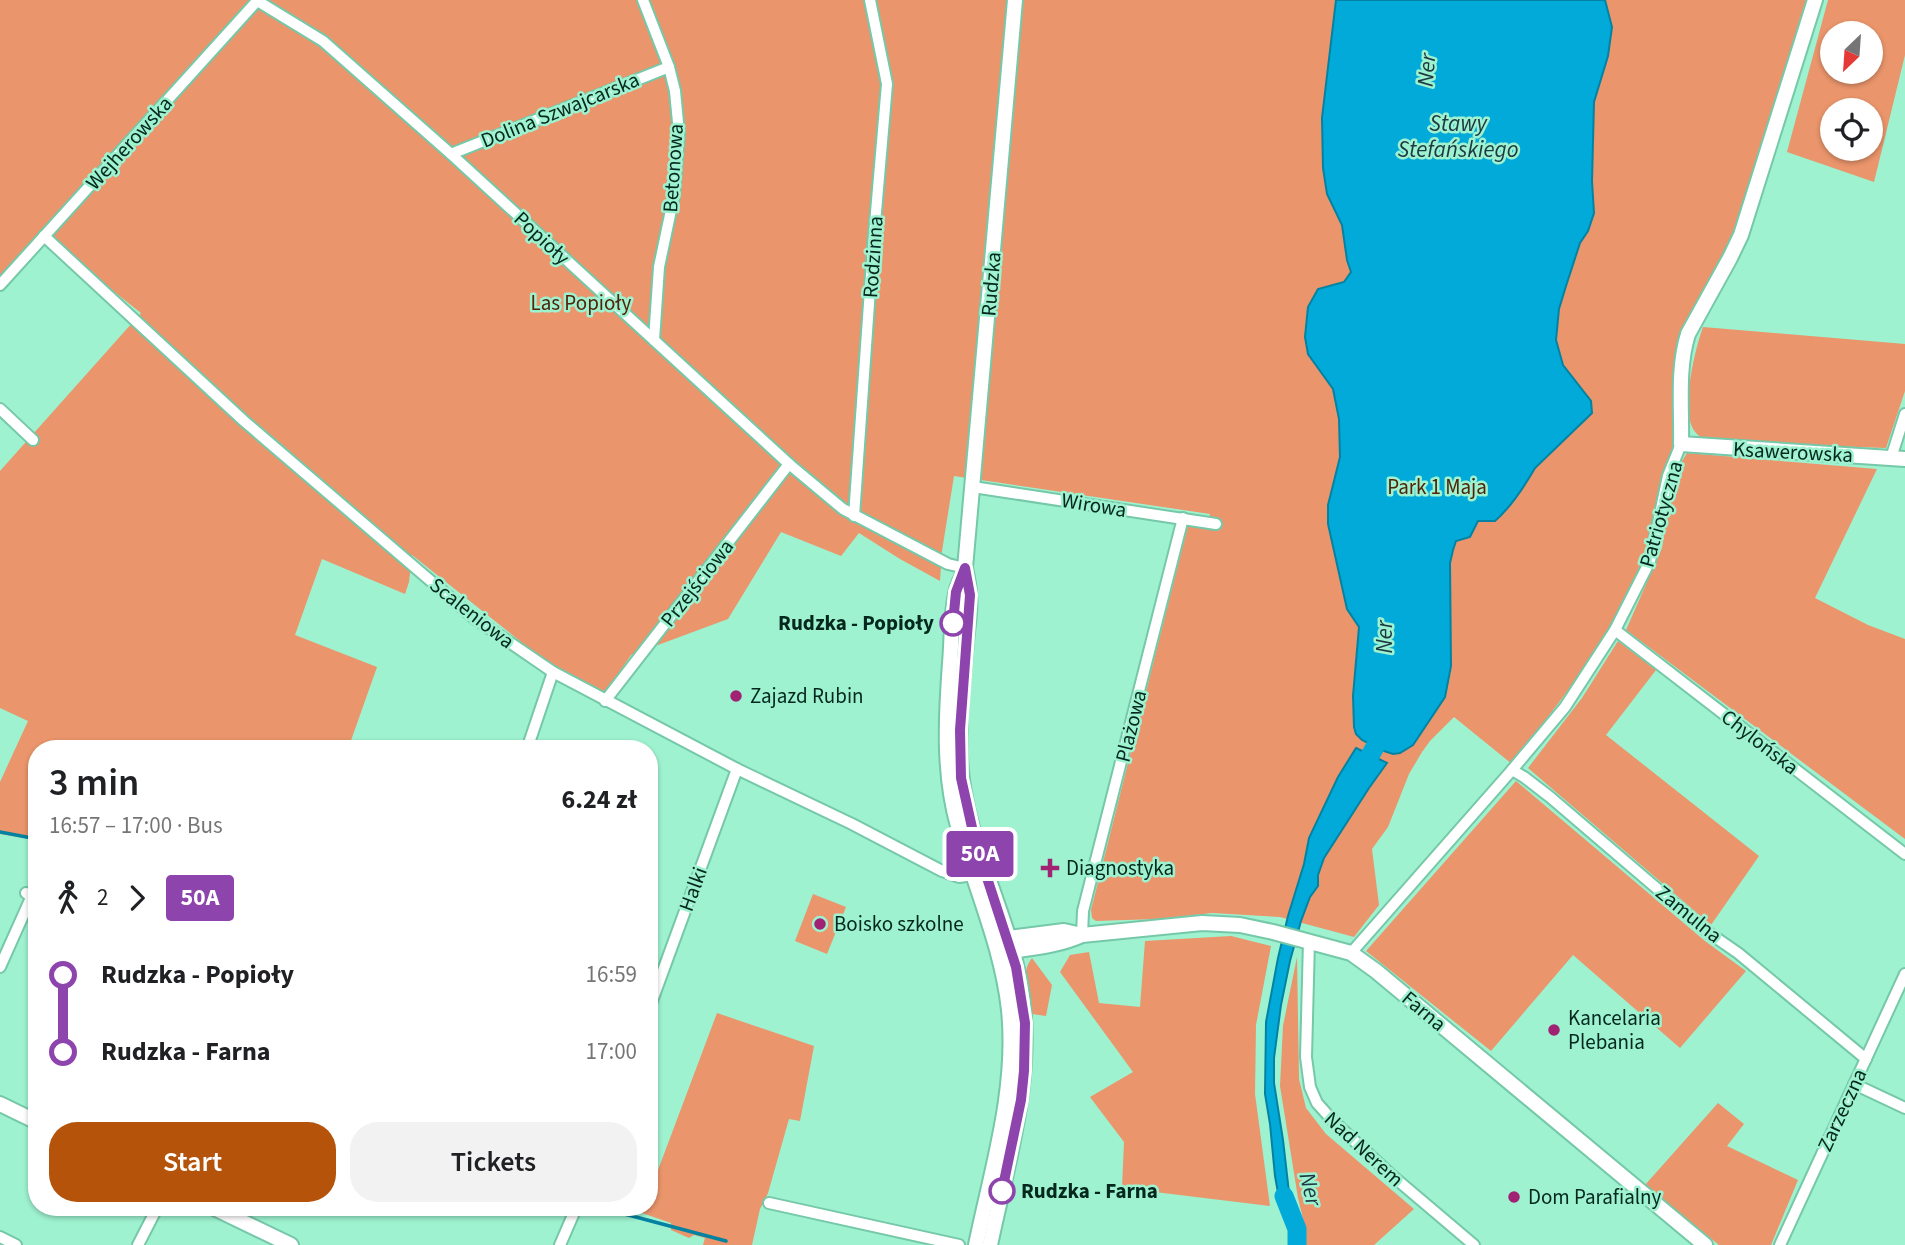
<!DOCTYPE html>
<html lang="en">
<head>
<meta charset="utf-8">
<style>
	:root { --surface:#fff; --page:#f2f2f2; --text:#202124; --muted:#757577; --accent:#b45309 }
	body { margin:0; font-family:"Source Sans 3",sans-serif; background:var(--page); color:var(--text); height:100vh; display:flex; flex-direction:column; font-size:26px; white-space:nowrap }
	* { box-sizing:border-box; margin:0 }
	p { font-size:23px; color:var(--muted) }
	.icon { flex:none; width:38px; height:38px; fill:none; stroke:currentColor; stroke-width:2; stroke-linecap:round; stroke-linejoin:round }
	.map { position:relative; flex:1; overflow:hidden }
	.details { position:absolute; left:28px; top:740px; width:630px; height:476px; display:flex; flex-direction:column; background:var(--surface); border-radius:28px; box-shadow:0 2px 5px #0004 }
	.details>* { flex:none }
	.badge { padding:0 14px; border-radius:5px; font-size:24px; line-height:46px }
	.needle { width:46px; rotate:205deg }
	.tools { position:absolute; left:1820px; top:21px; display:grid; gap:14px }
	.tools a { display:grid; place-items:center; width:63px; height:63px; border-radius:50%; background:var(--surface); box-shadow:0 2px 5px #0004; font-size:35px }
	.map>.badge { position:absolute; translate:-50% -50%; box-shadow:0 0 0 4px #fff }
	.legs { display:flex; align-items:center; gap:10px; height:77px; padding:0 21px; font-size:23px }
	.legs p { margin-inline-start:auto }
	.headline { display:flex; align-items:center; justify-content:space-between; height:119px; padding:0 21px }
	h1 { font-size:38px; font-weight:600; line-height:52px }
	.button { display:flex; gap:14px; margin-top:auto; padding:14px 21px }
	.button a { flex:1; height:80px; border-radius:28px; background:var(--accent); color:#fff; font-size:28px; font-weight:600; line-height:80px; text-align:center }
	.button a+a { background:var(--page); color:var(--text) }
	ul { padding:0 21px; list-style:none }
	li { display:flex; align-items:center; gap:24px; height:77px; font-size:26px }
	li i { display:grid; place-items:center; width:10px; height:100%; margin:0 9px; background:currentColor }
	li i::after { content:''; width:18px; height:18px; margin:-9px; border:5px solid; border-radius:50%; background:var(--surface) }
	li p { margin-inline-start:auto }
	li:first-child i { background:linear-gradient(#0000 50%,currentColor 0) }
	li:last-child i { background:linear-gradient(currentColor 50%,#0000 0) }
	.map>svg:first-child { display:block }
	.green { fill:#ea956b; fill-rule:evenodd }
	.water { fill:#02aada; stroke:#0383a1; stroke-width:2 }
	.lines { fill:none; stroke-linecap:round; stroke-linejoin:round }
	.stream { stroke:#0383a1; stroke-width:3.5 }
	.river { stroke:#02aada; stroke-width:19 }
	.street-casing { stroke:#75c8a8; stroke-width:14 }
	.secondary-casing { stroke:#75c8a8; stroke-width:18 }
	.street { stroke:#fff; stroke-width:10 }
	.secondary { stroke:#fff; stroke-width:14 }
	.line-1-casing { stroke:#fff; stroke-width:16 }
	.line-1 { stroke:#8e44ad; stroke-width:10 }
	.stop-1-dot { fill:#fff; stroke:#8e44ad; stroke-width:3.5 }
	.poi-dot { fill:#a12173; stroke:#9ef2d0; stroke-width:2.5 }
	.labels { text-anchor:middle; stroke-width:5; stroke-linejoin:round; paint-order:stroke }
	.street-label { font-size:21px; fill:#04281d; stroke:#9ef2d0 }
	.park-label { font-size:21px; fill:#512308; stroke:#9ef2d0 }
	.stop-label { font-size:21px; font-weight:bold; fill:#04281d; stroke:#9ef2d0; text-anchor:end }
	.poi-label { font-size:21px; fill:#04281d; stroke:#9ef2d0; text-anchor:start }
	.water-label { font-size:23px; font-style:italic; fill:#1c3843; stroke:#9ef2d0 }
</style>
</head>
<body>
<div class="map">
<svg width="1905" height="1245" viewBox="0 0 1905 1245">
	<rect width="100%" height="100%" fill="#9ef2d0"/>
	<g class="green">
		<path d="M0 0H1806L1729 249 1684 328 1674 450 1658 493 1650 554 1608 638 1512 764 1454 717 1430 741 1422 752 1409 774 1388 827 1372 849 1379 905 1354 937 1280 917 1212 913 1157 919 1096 921 1092 918 1091 910 1188 525 1207 529 1210 514 954 476 942 551 940 581 900 559 859 533 841 556 781 532 728 619 631 655 605 693 545 661 412 555 409 582 405 594 322 559 295 635 377 667 348 749H37V840L0 834V782L28 721 0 708V471L141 313 40 233 0 279Z"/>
		<path d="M1828 0H1905V55L1874 182 1787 152ZM1832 33H1871V72H1832ZM1832 110H1871V149H1832Z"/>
		<path d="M1703 327 1905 344V391L1886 448 1708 442C1702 438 1695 434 1692 427 1682 404 1695 349 1703 327Z"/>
		<path d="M1687 453 1877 469 1815 598 1868 625 1905 639V839L1626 630 1662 548 1672 477Z"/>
		<path d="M1618 641 1656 670 1606 735 1759 856 1711 925 1528 768 1582 698Z"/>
		<path d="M1516 781 1705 941 1746 971 1680 1048 1573 955 1491 1051 1366 951Z"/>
		<path d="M813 894 846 907 827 954 795 941Z"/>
		<path d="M1231 936 1271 946 1256 1025 1255 1094 1270 1206 1122 1188 1124 1142 1090 1097 1133 1072 1060 972 1070 955 1089 952 1099 1003 1140 1007 1145 941Z"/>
		<path d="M1297 957 1299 1079 1306 1108 1326 1134 1414 1209 1374 1245H1306L1305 1227 1298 1198 1280 1086 1283 1026Z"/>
		<path d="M1032 958 1052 985 1046 1016 1032 1014 1029 1011C1027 994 1020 973 1032 958Z"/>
		<path d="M717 1013 814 1046 800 1121 789 1119 768 1193 760 1209 752 1245H703L705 1238 694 1235 689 1238 671 1230V1223L642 1213 644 1208H649V1194Z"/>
		<path d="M1718 1103 1744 1124 1727 1146 1798 1180 1771 1245H1719L1645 1185Z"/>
	</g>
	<g class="water">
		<path d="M1336 0H1605L1612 27 1608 56 1594 102 1592 181 1594 213 1588 231 1580 243 1566 286 1559 309 1556 340 1563 365 1591 401 1592 413 1535 468C1524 487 1511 507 1495 521H1478L1470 537 1456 541 1453 550 1450 563 1451 666 1445 697 1413 745 1400 753 1393 754 1384 751 1362 740 1356 734 1354 727 1353 696 1359 627 1347 609 1328 524V505L1340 457 1339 419 1333 389 1308 354 1305 337 1308 307 1318 289 1344 282 1351 272 1347 260 1342 225 1327 194 1323 168 1322 118Z"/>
		<path d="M1356 748 1387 763 1369 788 1324 858 1318 875V886L1310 897 1301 921 1290 961 1281 1005 1274 1058V1083L1283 1140 1290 1201 1295 1220H1286L1280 1204 1275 1176 1270 1124 1265 1094 1266 1022 1278 958 1288 916 1304 864 1309 838 1338 777Z"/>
	</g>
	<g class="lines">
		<g class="stream">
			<path d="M0 832 37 839"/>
			<path d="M602 1208 726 1241"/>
		</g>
		<g class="river">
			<path d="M1358 777 1388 724"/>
			<path d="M1284 1196 1297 1229V1245"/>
		</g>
		<defs>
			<g id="street">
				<path d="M256 0 323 41 451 154 789 464 843 509 948 564 965 568"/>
				<path d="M643 0 669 67 675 91 679 133 674 196 659 267 654 340"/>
				<path d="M451 154 669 67"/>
				<path d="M44 236 244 421 474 618 553 672 737 769 852 824 942 871 959 877 973 875"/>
				<path d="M0 285 257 1"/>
				<path d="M0 409 33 440"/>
				<path d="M1891 458 1905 414"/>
				<path d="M973 487 1216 524"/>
				<path d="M854 516 873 247 887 84 870 0"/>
				<path d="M1615 630 1905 854"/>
				<path d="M605 701 789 464"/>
				<path d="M527 749 553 672"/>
				<path d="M1512 770 1524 777 1550 797 1709 933 1738 953 1866 1059"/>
				<path d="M1082 935 1083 911 1183 518"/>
				<path d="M1309 941 1306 1057 1310 1087 1317 1103 1334 1122 1389 1173 1474 1245"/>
				<path d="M1351 953 1512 770 1565 707 1615 630 1650 561 1668 476 1681 444"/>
				<path d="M0 967 30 900V896L26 893"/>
				<path d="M649 1009 737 769"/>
				<path d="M1854 1084 1905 1108"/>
				<path d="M769 1203 959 1245"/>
				<path d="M0 1237 16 1245"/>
				<path d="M138 1245 157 1208"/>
				<path d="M560 1245 576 1208"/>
				<path d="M1780 1245 1905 974"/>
			</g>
			<g id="secondary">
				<path d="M1815 0 1741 235 1730 258 1688 334C1677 369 1682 408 1681 444L1905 459"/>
				<path d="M965 570C962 578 957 586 956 594 951 617 952 640 950 663 946 718 943 773 958 826 975 888 1002 946 1009 1010 1017 1089 992 1168 976 1245"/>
				<path d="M1000 939 1064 931 1082 935"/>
				<path d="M999 953C1027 948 1056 947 1082 935L1202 923 1240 925 1273 932 1351 953 1376 971 1705 1245"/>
				<path d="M0 1104 37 1122"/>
				<path d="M214 1208 291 1245"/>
				<path d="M990 1245C1008 1159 1036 1072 1020 983 1007 914 971 850 962 780 956 734 962 687 966 642 967 627 971 610 969 594 969 586 967 577 965 568L1015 0"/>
			</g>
		</defs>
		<use href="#street" class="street-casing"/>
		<use href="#secondary" class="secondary-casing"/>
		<use href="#street" class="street"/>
		<use href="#secondary" class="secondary"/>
	</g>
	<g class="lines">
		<defs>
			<path id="line-1" d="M953 623 956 592 965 568 970 595 960 730 961 778 975 841 1016 967 1025 1023 1024 1071 1021 1100 1002 1191"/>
		</defs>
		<use href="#line-1" class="line-1-casing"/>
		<use href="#line-1" class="line-1"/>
	</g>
	<g class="stop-1-dot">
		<circle cx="953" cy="623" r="12"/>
		<circle cx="1002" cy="1191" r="12"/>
	</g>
	<g class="poi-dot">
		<circle cx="736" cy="696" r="7"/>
		<path d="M1046.5 857.5h7v7h7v7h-7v7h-7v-7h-7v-7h7z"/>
		<circle cx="820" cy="924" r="7"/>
		<circle cx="1554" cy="1030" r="7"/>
		<circle cx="1514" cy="1197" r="7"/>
	</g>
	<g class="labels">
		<g class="street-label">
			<text transform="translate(560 110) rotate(-22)" y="7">Dolina Szwajcarska</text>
			<text transform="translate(129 143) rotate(-48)" y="7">Wejherowska</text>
			<text transform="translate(673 168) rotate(-86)" y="7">Betonowa</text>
			<text transform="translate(542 238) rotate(43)" y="7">Popioły</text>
			<text transform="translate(873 257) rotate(-86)" y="7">Rodzinna</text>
			<text transform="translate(991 284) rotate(-85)" y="7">Rudzka</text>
			<text transform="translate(1793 452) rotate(3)" y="7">Ksawerowska</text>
			<text transform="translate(1094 505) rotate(9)" y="7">Wirowa</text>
			<text transform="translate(1661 514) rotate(-74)" y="7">Patriotyczna</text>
			<text transform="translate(697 583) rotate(-52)" y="7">Przejściowa</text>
			<text transform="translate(472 613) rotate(38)" y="7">Scaleniowa</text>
			<text transform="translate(1131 726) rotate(-76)" y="7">Plażowa</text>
			<text transform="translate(1760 742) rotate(38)" y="7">Chylońska</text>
			<text transform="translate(693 889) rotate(-70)" y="7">Halki</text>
			<text transform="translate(1689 914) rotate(39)" y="7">Zamulna</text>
			<text transform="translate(1424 1011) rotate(40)" y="7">Farna</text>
			<text transform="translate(1842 1110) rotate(-65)" y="7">Zarzeczna</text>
			<text transform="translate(1364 1149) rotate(43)" y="7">Nad Nerem</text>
		</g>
		<g class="park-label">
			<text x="581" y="310">Las Popioły</text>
			<text x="1437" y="494">Park 1 Maja</text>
		</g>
		<g class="stop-label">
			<text x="934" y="630">Rudzka - Popioły</text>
			<text x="1021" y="1198" text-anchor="start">Rudzka - Farna</text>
		</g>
		<g class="poi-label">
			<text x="750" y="703">Zajazd Rubin</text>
			<text x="1066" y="875">Diagnostyka</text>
			<text x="834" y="931">Boisko szkolne</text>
			<text x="1568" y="1025">Kancelaria<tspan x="1568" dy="24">Plebania</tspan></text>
			<text x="1528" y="1204">Dom Parafialny</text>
		</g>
		<g class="water-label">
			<text transform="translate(1426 70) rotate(-85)" y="8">Ner</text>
			<text x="1458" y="131">Stawy<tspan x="1458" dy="26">Stefańskiego</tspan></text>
			<text transform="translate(1384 637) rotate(-90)" y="8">Ner</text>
			<text transform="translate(1311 1189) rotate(76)" y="8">Ner</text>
		</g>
	</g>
</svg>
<div class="tools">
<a><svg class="needle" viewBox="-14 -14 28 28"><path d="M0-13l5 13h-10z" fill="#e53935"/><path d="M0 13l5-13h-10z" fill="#757577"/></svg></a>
<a><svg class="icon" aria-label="locate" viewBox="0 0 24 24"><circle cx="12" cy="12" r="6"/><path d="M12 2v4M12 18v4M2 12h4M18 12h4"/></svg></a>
</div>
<b class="badge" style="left:980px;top:854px;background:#8e44ad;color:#fff">50A</b>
<section class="details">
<div class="headline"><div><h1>3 min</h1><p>16:57 – 17:00 · Bus</p></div><b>6.24 zł</b></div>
<div class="legs"><svg class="icon" aria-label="walk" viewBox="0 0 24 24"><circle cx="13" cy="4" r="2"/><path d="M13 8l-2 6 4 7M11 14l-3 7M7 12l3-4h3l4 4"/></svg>2<svg class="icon" aria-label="forward" viewBox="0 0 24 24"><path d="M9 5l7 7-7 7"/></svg><b class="badge" style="background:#8e44ad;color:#fff">50A</b></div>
<ul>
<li><i style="color:#8e44ad"></i><b>Rudzka - Popioły</b><p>16:59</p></li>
<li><i style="color:#8e44ad"></i><b>Rudzka - Farna</b><p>17:00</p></li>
</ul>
<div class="button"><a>Start</a><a>Tickets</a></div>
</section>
</div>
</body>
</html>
